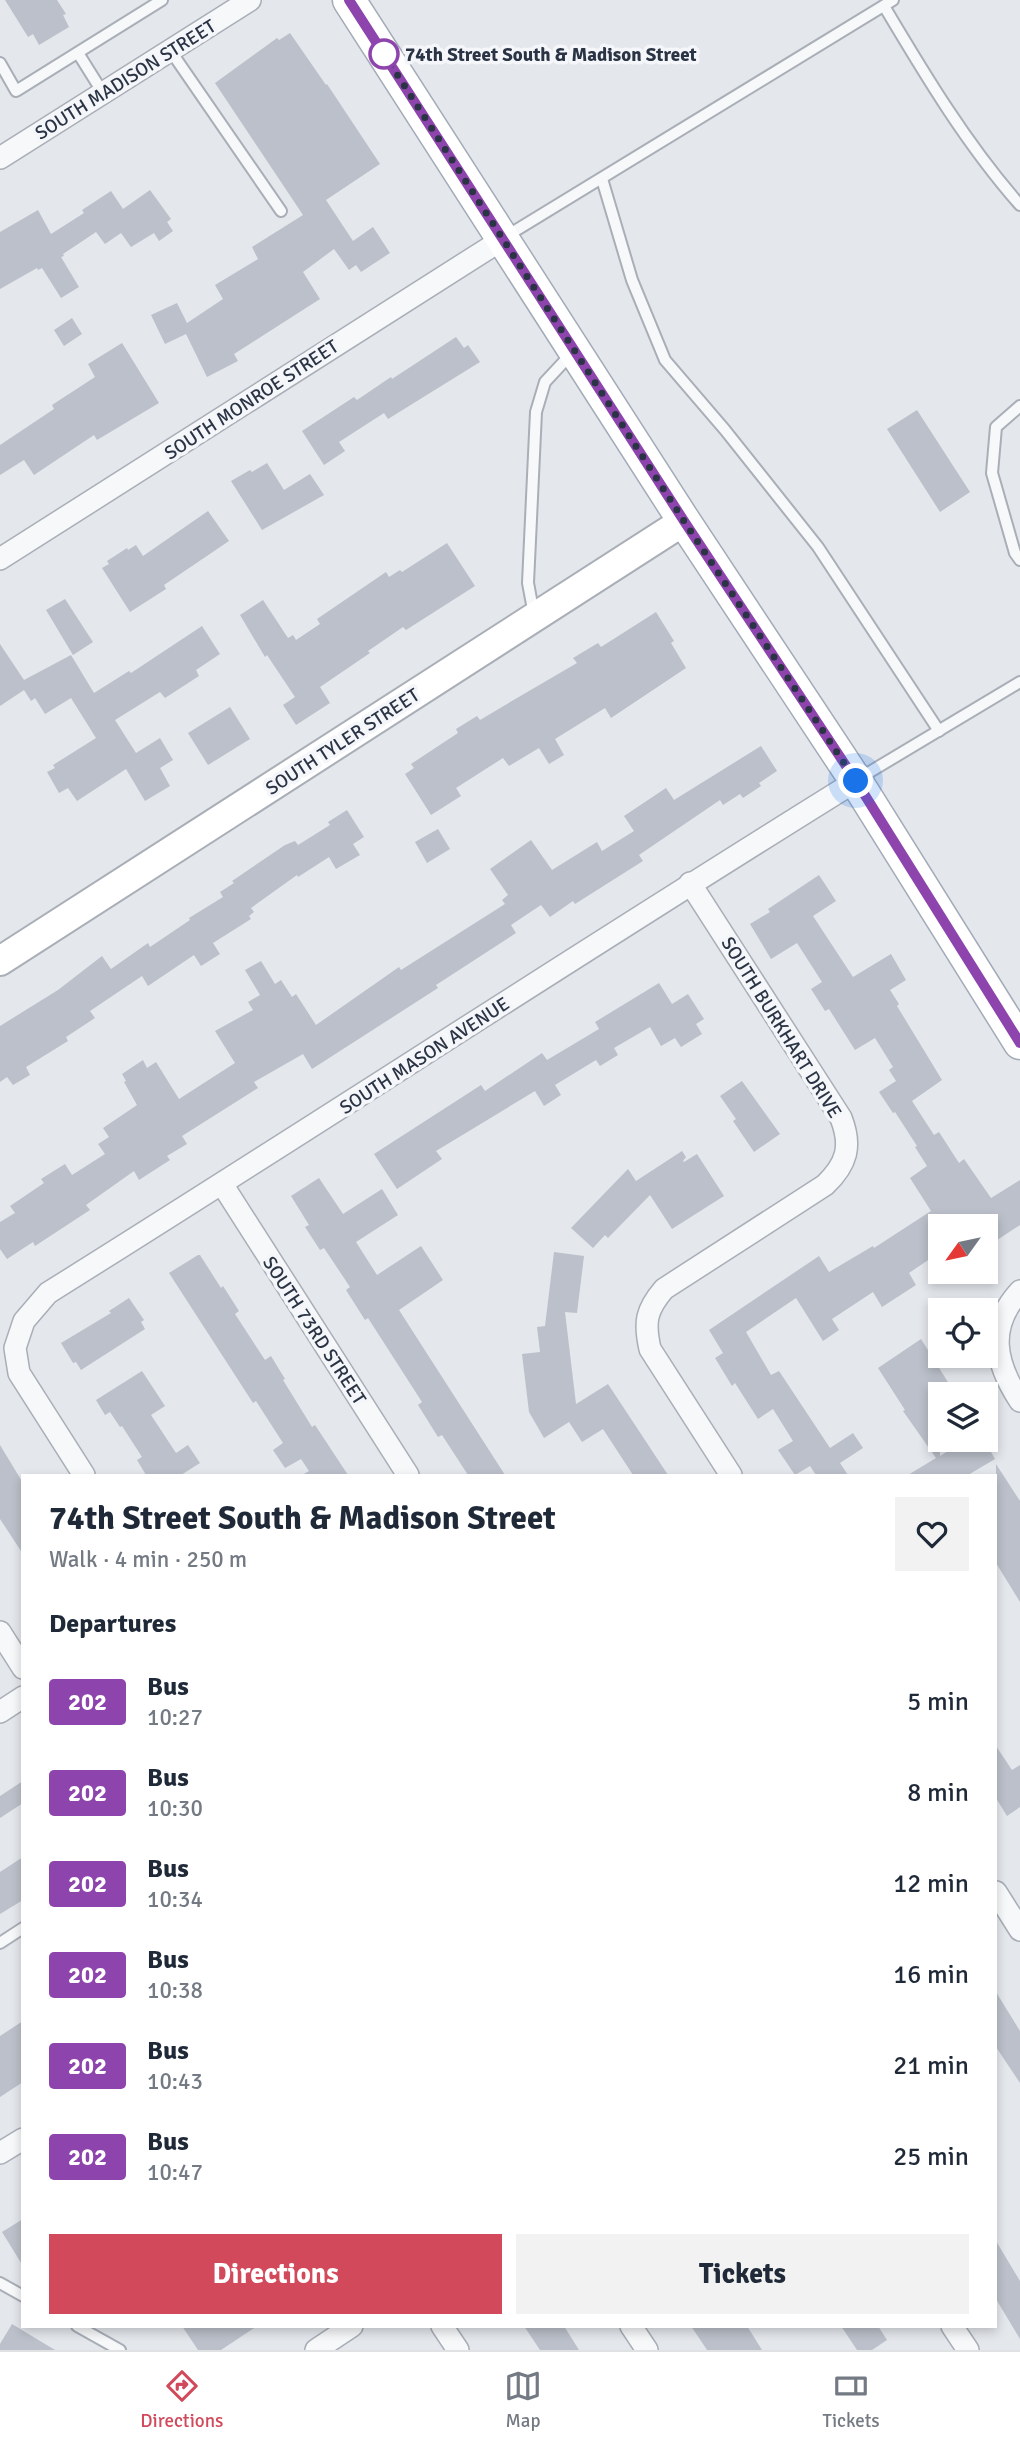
<!DOCTYPE html>
<html lang="en">
<head>
<meta charset="utf-8">
<style>
	:root { --surface:#fff; --page:#f2f2f3; --text:#1f2937; --muted:#747a83; --line:#e0e1e3; --accent:#d1495b }
	body { margin:0; font-family:Signika,sans-serif; background:var(--page); color:var(--text); height:100vh; display:flex; flex-direction:column; font-size:26px; white-space:nowrap }
	* { box-sizing:border-box; margin:0 }
	p { font-size:23px; color:var(--muted) }
	.icon { flex:none; width:38px; height:38px; fill:none; stroke:currentColor; stroke-width:2; stroke-linecap:round; stroke-linejoin:round }
	.map { position:relative; flex:1; overflow:hidden }
	.side { position:absolute; left:21px; top:1474px; width:976px; height:854px; display:flex; flex-direction:column; background:var(--surface); border-radius:0px; box-shadow:0 4px 10px #0003 }
	.side>* { flex:none }
	.badge { padding:0 14px; border-radius:5px; font-size:24px; line-height:46px }
	.needle { width:46px; rotate:237deg }
	.buttons { position:absolute; left:928px; top:1214px; display:grid; gap:14px }
	.buttons a { display:grid; place-items:center; width:70px; height:70px; border-radius:0px; background:var(--surface); box-shadow:0 4px 10px #0003; font-size:35px }
	.you { position:absolute; width:35px; height:35px; margin:-18px; border:5px solid #fff; border-radius:50%; background:#1a73e8; box-shadow:0 0 0 10px #1a73e833 }
	.map>.badge { position:absolute; translate:-50% -50%; box-shadow:0 0 0 4px #fff }
	h2 { padding:0 28px; font-size:26px; line-height:63px }
	.round { display:grid; place-items:center; flex:none; width:74px; height:74px; border-radius:0px; background:var(--page) }
	.overview { display:flex; align-items:center; justify-content:space-between; height:119px; padding:0 28px }
	h1 { font-size:33px; font-weight:700; line-height:52px }
	.action { display:flex; gap:14px; margin-top:auto; padding:14px 28px }
	.action a { flex:1; height:80px; border-radius:0px; background:var(--accent); color:#fff; font-size:28px; font-weight:700; line-height:80px; text-align:center }
	.action a+a { background:var(--page); color:var(--text) }
	ul { padding:0; list-style:none }
	li { display:flex; align-items:center; gap:21px; height:91px; padding:0 28px }
	li div { flex:1 }
	li b { display:block; font-size:26px }
	li em { font-style:normal }
	li .badge { min-width:77px; font-weight:700; text-align:center }
	.menu { display:flex; justify-content:space-around; align-items:center; height:98px; border-top:2px solid var(--line); background:var(--surface); font-size:19px; color:var(--muted) }
	.menu a { display:grid; justify-items:center; gap:4px }
	.menu .selected { color:var(--accent) }
	.map>svg:first-child { display:block }
	.building { fill:#bbc0ca }
	.lines { fill:none; stroke-linecap:round; stroke-linejoin:round }
	.lane-casing { stroke:#a9aeb7; stroke-width:14 }
	.street-casing { stroke:#a9aeb7; stroke-width:24 }
	.secondary-casing { stroke:#a9aeb7; stroke-width:32 }
	.primary-casing { stroke:#a3abb8; stroke-width:35 }
	.lane { stroke:#f7f8fa; stroke-width:10 }
	.street { stroke:#f7f8fa; stroke-width:21 }
	.secondary { stroke:#fff; stroke-width:28 }
	.primary { stroke:#fff; stroke-width:32 }
	.line-casing { stroke:#fff; stroke-width:16 }
	.line { stroke:#8e44ad; stroke-width:10 }
	.walk { stroke:#2b3445; stroke-width:7; stroke-dasharray:0 12.6 }
	.stop-dot { fill:#fff; stroke:#8e44ad; stroke-width:3.5 }
	.labels { text-anchor:middle; stroke-width:7; stroke-linejoin:round; paint-order:stroke }
	.stop-label { font-size:19px; font-weight:bold; fill:#2b3445; stroke:#f4f6f9; text-anchor:start }
	.street-label { font-size:19px; fill:#2b3445; stroke:#f4f6f9 }
</style>
</head>
<body>
<div class="map">
<svg width="1020" height="2350" viewBox="0 0 1020 2350">
	<rect width="100%" height="100%" fill="#e4e7ec"/>
	<g class="building">
		<path d="M5 0H57L66 14 63 15 69 27 39 45 33 34 28 37Z"/>
		<path d="M290 33 326 85 327 84 380 164 326 200 353 241 373 227 390 253 361 272 356 265 349 270 334 249 303 272 320 299 234 354 238 361 207 377 186 334 165 344 151 315 177 303 187 323 223 299 215 285 258 259 252 247 303 215 215 83 277 38 279 40Z"/>
		<path d="M150 190 171 219 167 222 173 231 159 241 154 233 131 247 121 233 105 244 96 232 63 254 64 256 61 257 79 287 61 298 42 268 38 270 37 268 0 289V232L38 210 51 234 84 213 82 210 111 191 123 209Z"/>
		<path d="M72 318 82 334 64 346 54 330Z"/>
		<path d="M456 337 464 348 468 345 480 362 388 419 384 413 339 442 345 451 324 465 302 431 354 397 357 400 391 377 392 379Z"/>
		<path d="M122 343 159 403 97 440 94 435 34 475 24 460 0 475V445L54 409 52 405 95 377 88 364Z"/>
		<path d="M917 410 970 492 940 512 887 429Z"/>
		<path d="M267 463 284 490 310 474 324 495 262 530 231 481 250 470 252 472Z"/>
		<path d="M208 511 229 541 164 585 166 589 130 612 102 568 109 564 107 561 127 548 128 550 136 545 143 556Z"/>
		<path d="M447 543 475 586 406 630 403 627 368 651 370 653 320 687 330 703 296 725 283 705 295 697 267 655 265 657 240 615 263 600 288 638 293 635 296 640 320 624 317 619 386 572 389 577 400 570 402 572Z"/>
		<path d="M65 599 93 642 73 655 46 610Z"/>
		<path d="M656 612 674 641 671 643 686 668 611 718 605 708 555 739 564 755 549 764 539 748 509 766 503 758 456 788 461 796 431 815 405 774 414 768 411 764 458 733 456 729 477 716 480 720 517 698 577 663 573 658 598 643 601 647Z"/>
		<path d="M202 626 220 654 196 670 199 676 165 698 160 692 115 720 136 753 160 738 173 760 160 768 170 786 145 801 126 769 77 801 68 788 59 793 47 772 55 768 53 765 96 738 71 698 45 714 35 698 31 701 24 690 0 706V644L24 680 71 655 94 693 129 671 131 673Z"/>
		<path d="M230 707 250 739 208 765 188 733Z"/>
		<path d="M761 746 777 771 759 783 761 786 743 798 740 794 723 805 720 800 639 855 643 861 575 904 573 901 550 917 541 905 511 925 516 933 436 985 438 988 312 1069 303 1054 254 1082 258 1088 182 1136 187 1144 167 1156 170 1160 139 1180 134 1171 86 1205 90 1210 35 1246 33 1242 7 1259 0 1249V1222L15 1213 10 1206 44 1183 41 1179 65 1164 72 1175 105 1154 98 1144 109 1137 103 1128 137 1105 124 1082 126 1081 122 1074 143 1060 147 1068 156 1062 179 1099 235 1063 215 1031 253 1010 248 1002 260 995 245 970 261 961 275 984 281 980 292 997 296 994 316 1025 399 967 401 970 505 904 502 900 508 895 490 869 531 840 552 870 597 842 602 851 634 831 624 816 666 788 674 800Z"/>
		<path d="M347 810 364 837 353 844 360 855 336 869 329 857 298 877 297 875 251 908 254 912 249 916 251 919 213 943 220 954 201 966 194 955 148 986 142 976 90 1011 95 1018 66 1037 68 1041 26 1067 30 1075 13 1085 7 1077 0 1082V1026L58 990 102 956 111 969 148 943 150 947 190 920 189 918 223 897 220 892 234 883 232 881 285 845 295 841 298 845 330 825 328 822Z"/>
		<path d="M438 829 450 849 427 863 415 842Z"/>
		<path d="M819 875 836 901 813 916 853 977 891 954 906 980 890 990 899 1004 897 1006 942 1080 912 1101 934 1135 939 1132 959 1163 964 1159 991 1198 1020 1180V1225L985 1248V1227H940V1252L909 1273 916 1285 882 1307 873 1292 832 1319 839 1330 823 1341 796 1298 746 1332 771 1375 779 1371 830 1448 853 1433 863 1448 840 1463 848 1475H816L810 1466 795 1475 778 1450 793 1441 773 1409 758 1419 735 1383 732 1386 715 1358 723 1353 709 1330 819 1256 829 1272 873 1246 874 1248 931 1211 910 1178 927 1166 915 1147 917 1146 895 1112 893 1113 879 1092 896 1081 889 1070 893 1067 875 1038 855 1050 829 1009 825 1011 811 989 822 982 797 943 771 959 750 924 770 912 768 909Z"/>
		<path d="M659 983 672 1004 688 994 704 1019 696 1024 702 1034 681 1047 675 1038 661 1046 650 1027 614 1048 618 1055 600 1066 596 1060 555 1085 561 1095 544 1106 535 1091 436 1151 442 1159 397 1189 374 1154 481 1085 485 1091 542 1053 547 1060 599 1029 595 1022Z"/>
		<path d="M742 1081 780 1134 754 1152 733 1121 736 1119 720 1096Z"/>
		<path d="M682 1151 686 1157 683 1161 684 1162 697 1154 724 1196 672 1229 650 1195 608 1238 605 1235 593 1248 571 1228 628 1169 636 1181Z"/>
		<path d="M319 1178 343 1214 382 1189 398 1215 356 1242 377 1275 421 1246 443 1280 399 1310 505 1475H468L442 1435 438 1437 418 1405 422 1402 368 1318 365 1320 346 1290 350 1287 324 1248 320 1250 305 1227 309 1225 291 1196Z"/>
		<path d="M554 1252 584 1256 577 1313 565 1312 576 1404 608 1384 668 1475H633L603 1429 582 1442 569 1422 544 1438 529 1412 522 1354 540 1352 537 1327 545 1326Z"/>
		<path d="M198 1255H200L221 1288 223 1286 239 1311 235 1314 265 1360 271 1356 285 1379 283 1380 312 1427 315 1425 348 1475H302L309 1471 301 1459 285 1468 273 1450 283 1443 256 1401 253 1403 169 1273Z"/>
		<path d="M129 1298 144 1320 141 1322 145 1329 81 1370 76 1362 73 1363 61 1343 111 1313 109 1311Z"/>
		<path d="M921 1339 956 1395H940V1456L958 1445 960 1449 974 1440H984L995 1459 968 1475H908L936 1458 903 1411 905 1410 878 1368Z"/>
		<path d="M142 1371 165 1406 151 1415 176 1453 188 1445 200 1463 181 1475H146L137 1460 142 1457 122 1426 120 1427 110 1412 105 1415 96 1400Z"/>
		<path d="M0 1445 23 1483V1554L0 1519Z"/>
		<path d="M996 1464 1020 1501V1602L996 1563Z"/>
		<path d="M996 1746 1012 1770 1020 1765V1807L1007 1816 996 1798Z"/>
		<path d="M23 1781V1803L0 1818V1796Z"/>
		<path d="M23 1857V1900L0 1914V1872Z"/>
		<path d="M996 1992 1020 2031V2083L996 2047Z"/>
		<path d="M23 2021V2082L0 2097V2036Z"/>
		<path d="M23 2219V2266L2 2232Z"/>
		<path d="M996 2241 1020 2281V2339L996 2299Z"/>
		<path d="M12 2324 55 2350H0V2344Z"/>
		<path d="M182 2326H257L221 2350H198Z"/>
		<path d="M524 2326H564L579 2350H540Z"/>
		<path d="M691 2326H747L762 2350H707Z"/>
		<path d="M841 2326H878L887 2340 872 2350H857Z"/>
	</g>
	<g class="lines">
		<defs>
			<g id="lane">
				<path d="M884 6C925 75 967 145 1020 205"/>
				<path d="M170 50 281 211"/>
				<path d="M78 53 103 93"/>
				<path d="M0 63 16 91 162 0"/>
				<path d="M602 179 632 280 665 360 725 430 818 547 939 731"/>
				<path d="M505 237 893 0"/>
				<path d="M1020 406 996 427 992 473 1015 553 1020 560"/>
				<path d="M534 615 528 583 536 412 545 382 572 353"/>
				<path d="M858 779 1020 682"/>
				<path d="M0 1943 23 1928"/>
				<path d="M0 2283 23 2296"/>
				<path d="M77 2326 120 2350"/>
			</g>
			<g id="street">
				<path d="M0 158 250 0"/>
				<path d="M0 559 503 239"/>
				<path d="M690 883 841 1118C852 1146 847 1164 825 1185L664 1289C646 1310 644 1322 650 1349L731 1475"/>
				<path d="M222 1184 408 1475"/>
				<path d="M1020 1291C987 1327 995 1363 1020 1401"/>
				<path d="M84 1475 19 1373 15 1348 24 1321 48 1293C318 1124 585 949 856 781"/>
				<path d="M0 1632 23 1668"/>
				<path d="M0 1712 23 1697"/>
				<path d="M996 1892 1020 1930"/>
				<path d="M0 2153 23 2139"/>
				<path d="M442 2326 458 2350"/>
				<path d="M631 2326 647 2350"/>
				<path d="M952 2326 968 2350"/>
				<path d="M316 2350 352 2326"/>
			</g>
			<path id="secondary" d="M0 961 684 521"/>
			<path id="primary" d="M349 0 684 521 856 781 1020 1043"/>
		</defs>
		<use href="#lane" class="lane-casing"/>
		<use href="#street" class="street-casing"/>
		<use href="#secondary" class="secondary-casing"/>
		<use href="#primary" class="primary-casing"/>
		<use href="#lane" class="lane"/>
		<use href="#street" class="street"/>
		<use href="#secondary" class="secondary"/>
		<use href="#primary" class="primary"/>
	</g>
	<g class="lines">
		<defs>
			<path id="line" d="M349 0 684 521 856 781 1020 1043"/>
		</defs>
		<use href="#line" class="line-casing"/>
		<use href="#line" class="line"/>
		<path class="walk" d="M384 54 684 521 856 781"/>
	</g>
	<circle class="stop-dot" cx="384" cy="54" r="14"/>
	<g class="labels">
		<g class="stop-label">
			<text x="405" y="61">74th Street South &amp; Madison Street</text>
		</g>
		<g class="street-label">
			<text transform="translate(125 79) rotate(-32)" y="7">SOUTH MADISON STREET</text>
			<text transform="translate(251 399) rotate(-33)" y="7">SOUTH MONROE STREET</text>
			<text transform="translate(342 741) rotate(-33)" y="7">SOUTH TYLER STREET</text>
			<text transform="translate(782 1027) rotate(58)" y="7">SOUTH BURKHART DRIVE</text>
			<text transform="translate(424 1055) rotate(-33)" y="7">SOUTH MASON AVENUE</text>
			<text transform="translate(315 1330) rotate(57)" y="7">SOUTH 73RD STREET</text>
		</g>
	</g>
</svg>
<div class="buttons">
<a><svg class="needle" viewBox="-14 -14 28 28"><path d="M0-13l5 13h-10z" fill="#e53935"/><path d="M0 13l5-13h-10z" fill="#747a83"/></svg></a>
<a><svg class="icon" aria-label="locate" viewBox="0 0 24 24"><circle cx="12" cy="12" r="6"/><path d="M12 2v4M12 18v4M2 12h4M18 12h4"/></svg></a>
<a><svg class="icon" aria-label="layers" viewBox="0 0 24 24"><path d="M12 4l9 5-9 5-9-5zM3 14l9 5 9-5"/></svg></a>
</div>
<div class="you" style="left:856px;top:781px"></div>
<section class="side">
<div class="overview"><div><h1>74th Street South &amp; Madison Street</h1><p>Walk · 4 min · 250 m</p></div><a class="round"><svg class="icon" aria-label="heart" viewBox="0 0 24 24"><path d="M12 20l-8-8c-3-5 5-10 8-4 3-6 11-1 8 4z"/></svg></a></div>
<h2>Departures</h2>
<ul>
<li><span class="badge" style="background:#8e44ad;color:#fff">202</span><div><b>Bus</b><p>10:27</p></div><em>5 min</em></li>
<li><span class="badge" style="background:#8e44ad;color:#fff">202</span><div><b>Bus</b><p>10:30</p></div><em>8 min</em></li>
<li><span class="badge" style="background:#8e44ad;color:#fff">202</span><div><b>Bus</b><p>10:34</p></div><em>12 min</em></li>
<li><span class="badge" style="background:#8e44ad;color:#fff">202</span><div><b>Bus</b><p>10:38</p></div><em>16 min</em></li>
<li><span class="badge" style="background:#8e44ad;color:#fff">202</span><div><b>Bus</b><p>10:43</p></div><em>21 min</em></li>
<li><span class="badge" style="background:#8e44ad;color:#fff">202</span><div><b>Bus</b><p>10:47</p></div><em>25 min</em></li>
</ul>
<div class="action"><a>Directions</a><a>Tickets</a></div>
</section>
</div>
<nav class="menu">
<a class="selected"><svg class="icon" aria-label="directions" viewBox="0 0 24 24"><path d="M12 3l9 9-9 9-9-9zM9 14v-3h6M13 9l2 2-2 2"/></svg>Directions</a>
<a><svg class="icon" aria-label="map" viewBox="0 0 24 24"><path d="M3 6l6-2 6 2 6-2v14l-6 2-6-2-6 2zM9 4v14M15 6v14"/></svg>Map</a>
<a><svg class="icon" aria-label="tickets" viewBox="0 0 24 24"><path d="M3 7h18v10H3zM15 7v10"/></svg>Tickets</a>
</nav>
</body>
</html>
